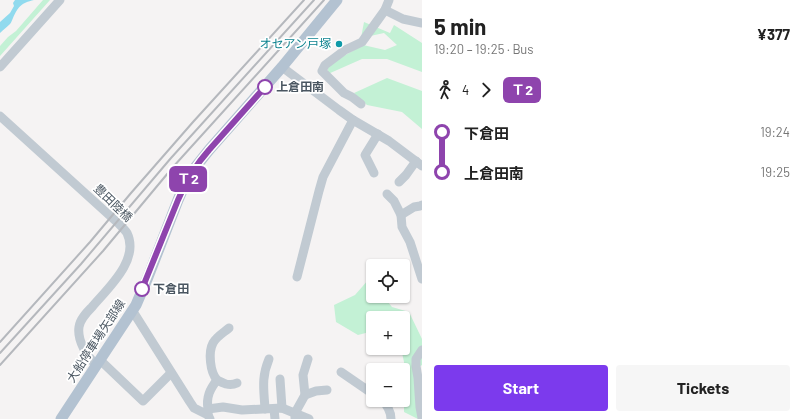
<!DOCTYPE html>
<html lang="en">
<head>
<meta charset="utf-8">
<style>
	:root { --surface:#fff; --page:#f6f6f6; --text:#222; --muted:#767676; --accent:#7c3aed }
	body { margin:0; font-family:Barlow,"Noto Sans JP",sans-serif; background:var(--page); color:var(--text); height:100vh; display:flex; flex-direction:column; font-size:15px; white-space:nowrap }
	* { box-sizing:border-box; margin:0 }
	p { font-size:13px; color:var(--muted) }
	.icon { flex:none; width:22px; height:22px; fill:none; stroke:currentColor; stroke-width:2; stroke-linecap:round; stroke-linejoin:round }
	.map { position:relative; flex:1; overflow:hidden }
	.side { display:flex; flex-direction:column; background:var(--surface); width:380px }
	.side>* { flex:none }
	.badge { padding:0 8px; border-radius:6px; font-size:14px; line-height:26px }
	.buttons { position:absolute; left:366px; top:259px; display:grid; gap:8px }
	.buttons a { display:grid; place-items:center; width:44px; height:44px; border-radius:4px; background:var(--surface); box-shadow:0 1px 3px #0004; font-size:20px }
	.map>.badge { position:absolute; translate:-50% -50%; box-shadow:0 0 0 2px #fff }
	.legs { display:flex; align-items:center; gap:6px; height:44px; padding:0 12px; font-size:13px }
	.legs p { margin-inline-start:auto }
	.summary { display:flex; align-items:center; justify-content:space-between; height:68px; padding:0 12px }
	h1 { font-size:22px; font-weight:700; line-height:30px }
	.button { display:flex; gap:8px; margin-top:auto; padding:8px 12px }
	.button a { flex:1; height:46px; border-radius:4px; background:var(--accent); color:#fff; font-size:16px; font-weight:700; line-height:46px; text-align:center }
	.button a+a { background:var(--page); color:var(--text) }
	ul { padding:0 12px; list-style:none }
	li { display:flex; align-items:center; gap:14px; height:40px; font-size:15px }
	li i { display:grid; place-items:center; width:6px; height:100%; margin:0 5px; background:currentColor }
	li i::after { content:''; width:10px; height:10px; margin:-5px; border:3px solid; border-radius:50%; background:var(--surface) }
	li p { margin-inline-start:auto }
	li:first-child i { background:linear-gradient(#0000 50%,currentColor 0) }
	li:last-child i { background:linear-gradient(currentColor 50%,#0000 0) }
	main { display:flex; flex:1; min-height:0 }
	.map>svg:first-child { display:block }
	.green { fill:#c3f1d5 }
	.water { fill:#90daee }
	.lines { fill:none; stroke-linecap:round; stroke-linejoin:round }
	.minor { stroke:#c1cad2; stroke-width:9 }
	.major { stroke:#b3c2d1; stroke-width:11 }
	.rail { stroke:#b5b8bd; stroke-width:2 }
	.line-1-casing { stroke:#fff; stroke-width:9 }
	.line-1 { stroke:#8e44ad; stroke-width:6 }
	.culture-dot { fill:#0f9aa8; stroke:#fff; stroke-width:1.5 }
	.stop-1-dot { fill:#fff; stroke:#8e44ad; stroke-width:2 }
	.labels { text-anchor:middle; stroke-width:3.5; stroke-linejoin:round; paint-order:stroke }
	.culture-label { font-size:12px; fill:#0d838f; stroke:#fff; text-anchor:end }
	.stop-label { font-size:12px; font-weight:bold; fill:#4a5661; stroke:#fff; text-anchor:start }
	.street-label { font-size:12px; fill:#4a5661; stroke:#fff }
</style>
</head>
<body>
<main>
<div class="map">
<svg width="422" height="419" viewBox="0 0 422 419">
	<rect width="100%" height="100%" fill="#f5f3f3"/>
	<g class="green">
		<path d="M43 0H50L0 56V46L8 37 16 31Z"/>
		<path d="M364 22 390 33 394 25 422 43V72L387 59H362L328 74V65L363 45 385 50 397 45 384 33 361 38Z"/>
		<path d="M387 78 422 91V129L402 112 367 105 354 93Z"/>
		<path d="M369 279 373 284V296H383L392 307 409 312 422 339V365L419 367 418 419 404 412V362L401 348H403V318H373V331L358 335 336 322 334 305 355 295Z"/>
	</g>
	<path class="water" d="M15 0H34C21 3 18 7 13 18 12 20 11 23 10 24 7 27 3 30 0 33V22L10 13 14 6 13 3Z"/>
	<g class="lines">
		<g class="minor">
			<path d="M385 10 403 19 422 23"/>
			<path d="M0 67 60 0"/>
			<path d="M282 67 339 110 353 120 389 141 422 166"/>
			<path d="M361 104 352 97 344 93 322 71 325 65 345 50 362 42 385 10 389 0"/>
			<path d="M0 116 119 224C122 227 125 230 127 233 140 260 108 288 92 307 87 312 80 319 79 327 77 341 87 356 96 365"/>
			<path d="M374 173 365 155 378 134"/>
			<path d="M399 182 406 175 416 161"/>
			<path d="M387 194 394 201 401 215 402 227 410 242 422 279"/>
			<path d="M401 215 414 207 420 206 422 205"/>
			<path d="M297 277 319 191 323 177 353 120"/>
			<path d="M132 310 190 402 194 408 208 415 210 419"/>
			<path d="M229 328C223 333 216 337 213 343 208 352 210 372 217 380 219 381 223 383 226 384 230 385 233 385 237 383"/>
			<path d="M422 350 416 359V366L418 378 420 407 422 418"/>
			<path d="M100 360 143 401 171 373"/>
			<path d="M341 372 373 394"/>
			<path d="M280 379 282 408"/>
			<path d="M305 395 316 391 327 390"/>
			<path d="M381 400C387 404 391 412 391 419"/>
			<path d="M208 409C206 397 210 389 217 380"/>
			<path d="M265 409C264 390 261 378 269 359"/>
			<path d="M274 409 275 419"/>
			<path d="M208 415V409L223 407 242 410 282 408 309 419"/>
			<path d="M295 418V413L305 395 303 375 308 359"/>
		</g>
		<path class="major" d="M61 419 136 305 148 277 178 200 188 177 194 169 209 150 282 67 337 0"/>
		<g class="rail">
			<path d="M0 342 90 242 131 193 193 122 304 0"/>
			<path d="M0 353 81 264 171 158 314 0"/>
			<path d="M0 365 103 251 173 167 324 0"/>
		</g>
	</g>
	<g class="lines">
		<defs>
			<path id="line-1" d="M142 289 178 200 188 178 200 161 209 150 265 87"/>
		</defs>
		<use href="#line-1" class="line-1-casing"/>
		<use href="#line-1" class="line-1"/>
	</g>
	<circle class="culture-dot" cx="339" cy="44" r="4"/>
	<g class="stop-1-dot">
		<circle cx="265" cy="87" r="7"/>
		<circle cx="142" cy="289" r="7"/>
	</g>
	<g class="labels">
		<g class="culture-label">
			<text x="331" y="48">オセアン戸塚</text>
		</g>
		<g class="stop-label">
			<text x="276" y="91">上倉田南</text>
			<text x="153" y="293">下倉田</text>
		</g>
		<g class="street-label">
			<text transform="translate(113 203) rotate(44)" y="4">豊田陸橋</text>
			<text transform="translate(96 341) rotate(-57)" y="4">大船停車場矢部線</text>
		</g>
	</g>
</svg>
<div class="buttons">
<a><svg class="icon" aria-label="locate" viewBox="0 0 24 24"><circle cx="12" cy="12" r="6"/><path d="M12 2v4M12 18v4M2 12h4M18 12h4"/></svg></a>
<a>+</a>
<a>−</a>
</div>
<b class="badge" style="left:188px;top:179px;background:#8e44ad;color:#fff">Ｔ2</b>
</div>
<section class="side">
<div class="summary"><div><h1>5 min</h1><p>19:20 – 19:25 · Bus</p></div><b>¥377</b></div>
<div class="legs"><svg class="icon" aria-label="walk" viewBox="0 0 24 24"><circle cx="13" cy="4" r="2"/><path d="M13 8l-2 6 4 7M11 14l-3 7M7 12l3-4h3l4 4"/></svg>4<svg class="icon" aria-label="forward" viewBox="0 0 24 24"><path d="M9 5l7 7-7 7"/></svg><b class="badge" style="background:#8e44ad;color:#fff">Ｔ2</b></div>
<ul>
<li><i style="color:#8e44ad"></i><b>下倉田</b><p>19:24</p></li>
<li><i style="color:#8e44ad"></i><b>上倉田南</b><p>19:25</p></li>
</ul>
<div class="button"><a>Start</a><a>Tickets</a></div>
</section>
</main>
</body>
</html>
